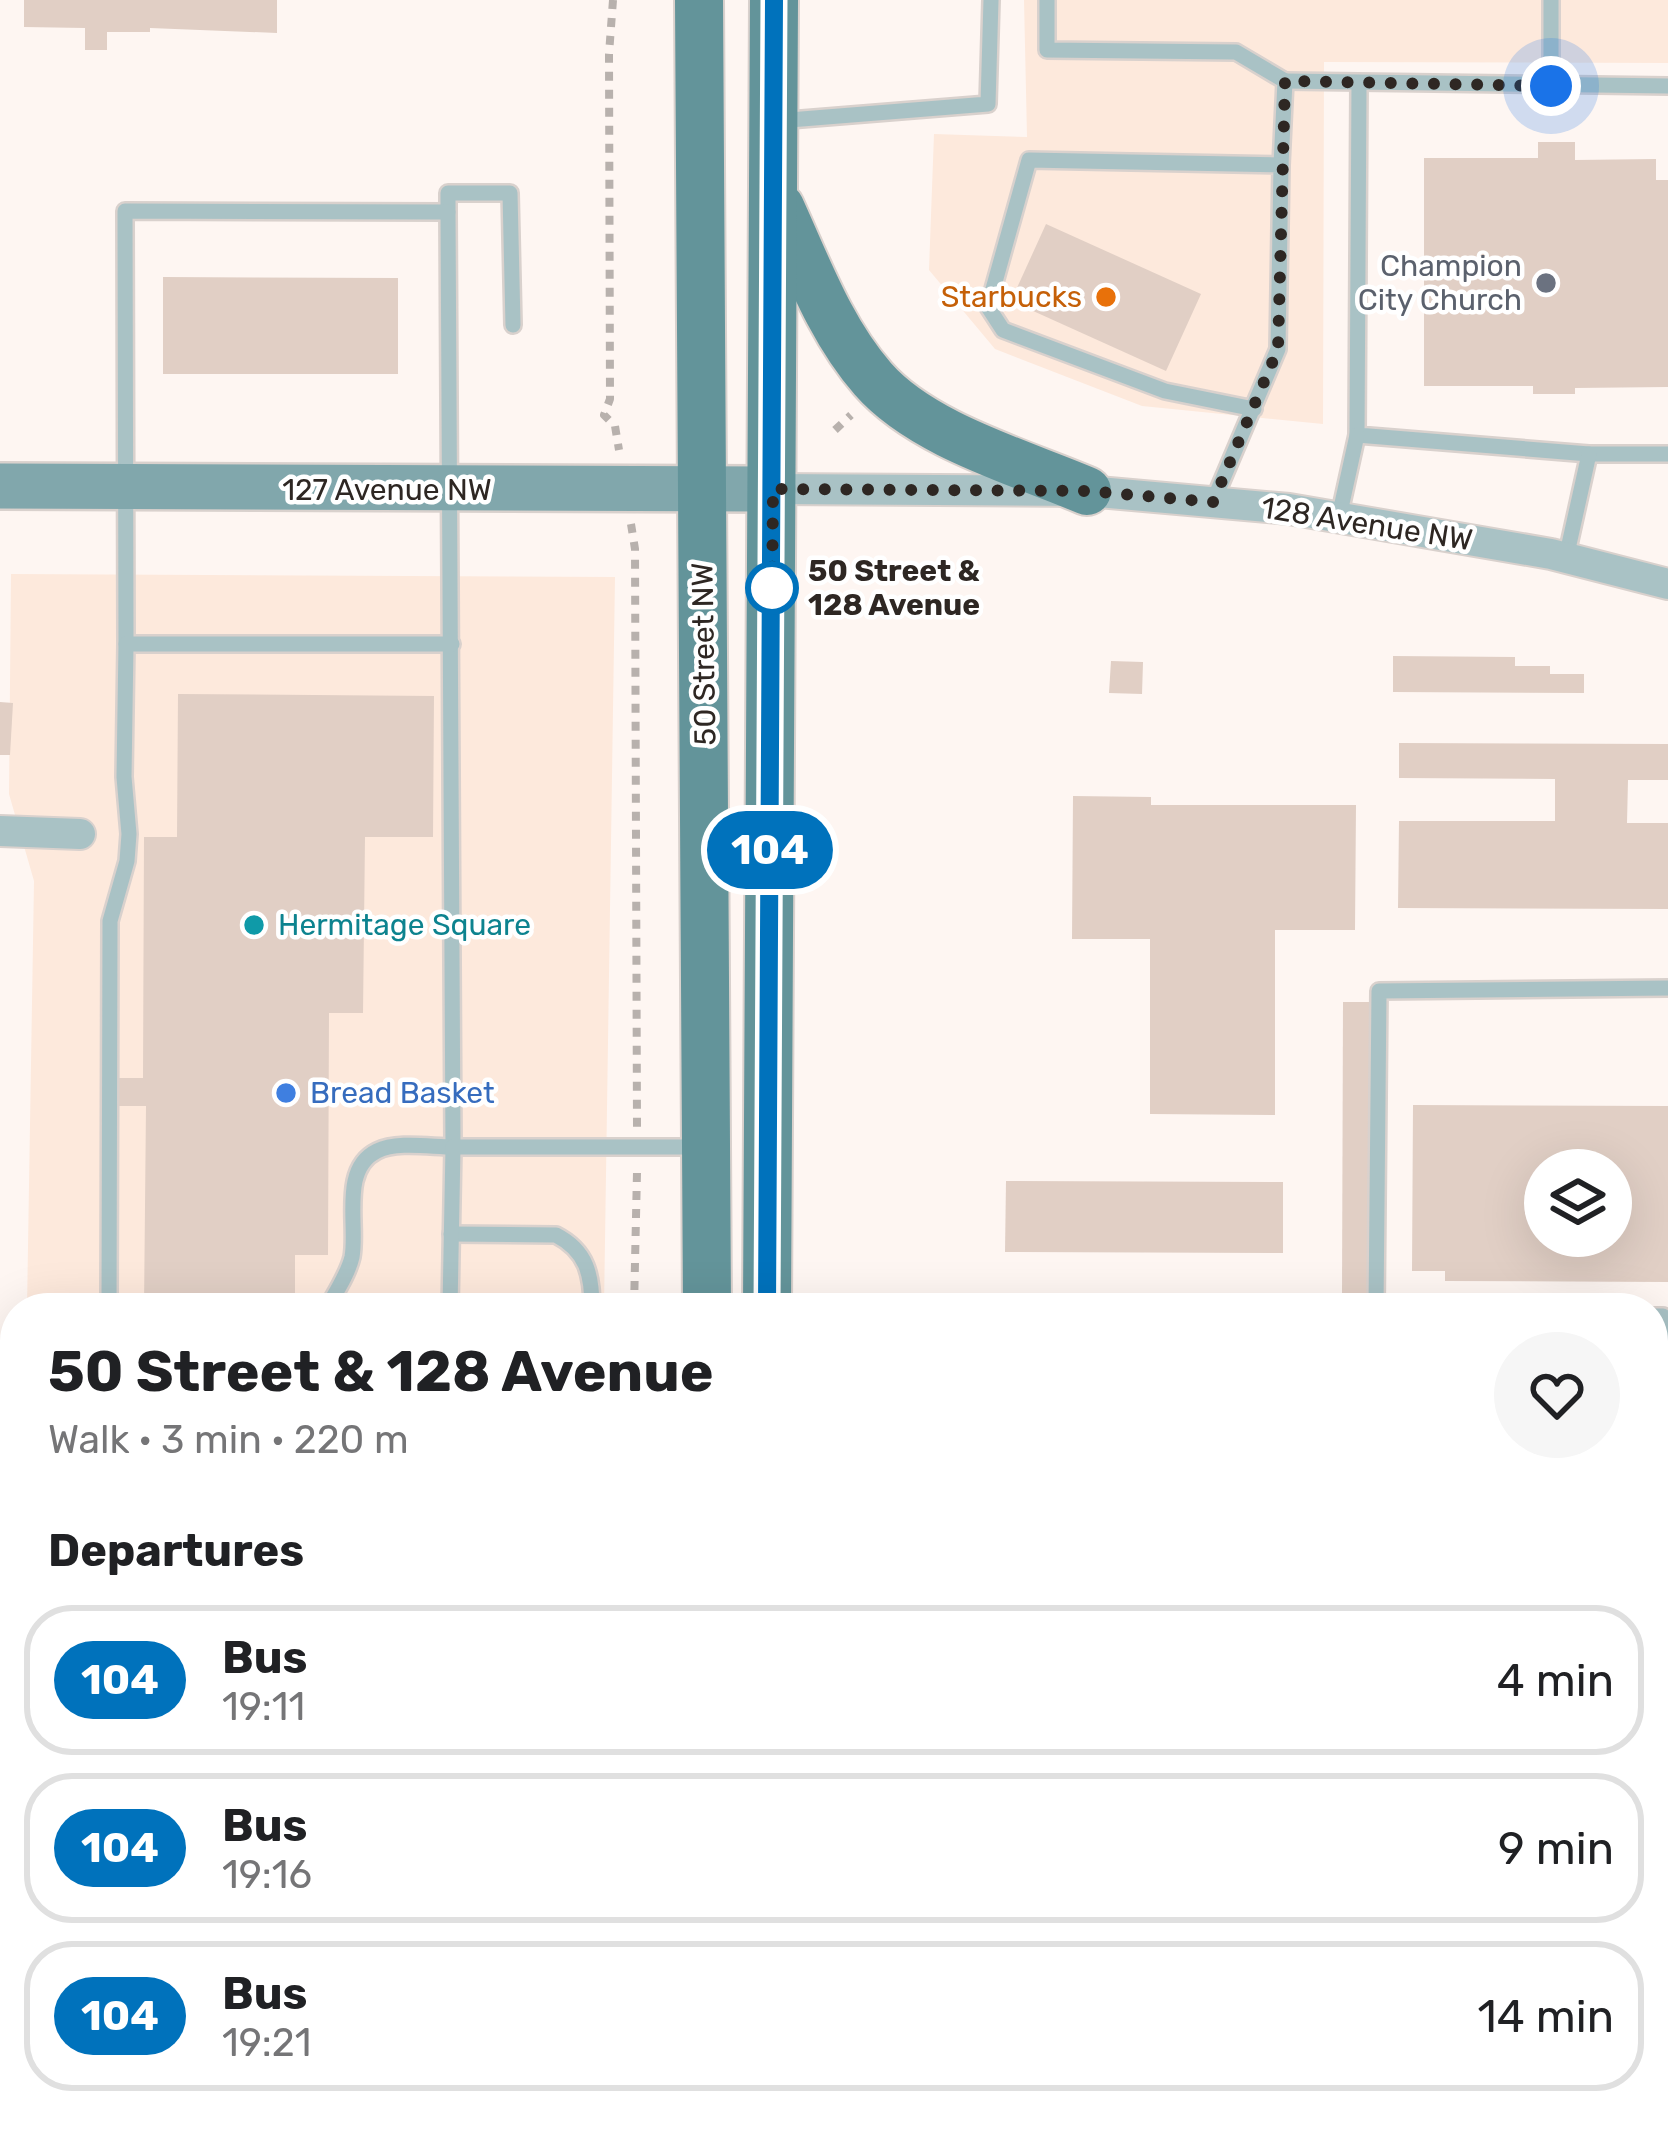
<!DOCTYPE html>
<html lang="en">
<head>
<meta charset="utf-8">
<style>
	:root { --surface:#fff; --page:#f6f6f6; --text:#202124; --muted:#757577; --line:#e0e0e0 }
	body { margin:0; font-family:Rubik,sans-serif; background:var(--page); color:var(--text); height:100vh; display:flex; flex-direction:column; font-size:45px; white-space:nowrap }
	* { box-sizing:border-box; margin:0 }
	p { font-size:39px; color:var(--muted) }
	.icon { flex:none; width:66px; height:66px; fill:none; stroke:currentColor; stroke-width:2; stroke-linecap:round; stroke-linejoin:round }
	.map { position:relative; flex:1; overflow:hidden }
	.sheet { position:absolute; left:0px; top:1293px; width:1668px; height:840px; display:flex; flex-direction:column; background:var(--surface); border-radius:48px 48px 0 0; box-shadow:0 12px 48px #0002 }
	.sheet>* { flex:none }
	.badge { padding:0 24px; border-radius:39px; font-size:42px; line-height:78px }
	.controls { position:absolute; left:1524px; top:1149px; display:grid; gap:24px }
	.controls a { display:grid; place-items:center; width:108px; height:108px; border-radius:50%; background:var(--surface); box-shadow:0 12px 48px #0002; font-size:60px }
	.you { position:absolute; width:60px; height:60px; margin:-30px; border:9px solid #fff; border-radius:50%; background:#1a73e8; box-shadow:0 0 0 18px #1a73e833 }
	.map>.badge { position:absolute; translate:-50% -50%; box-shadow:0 0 0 6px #fff }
	h2 { padding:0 48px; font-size:45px; line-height:108px }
	.round { display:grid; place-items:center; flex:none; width:126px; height:126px; border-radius:63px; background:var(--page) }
	.headline { display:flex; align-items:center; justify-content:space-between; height:204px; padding:0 48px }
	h1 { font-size:57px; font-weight:700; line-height:90px }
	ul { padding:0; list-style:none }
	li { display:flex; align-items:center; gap:36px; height:150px; margin:0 24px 18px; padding:0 24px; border:6px solid var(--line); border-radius:48px }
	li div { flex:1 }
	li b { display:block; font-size:45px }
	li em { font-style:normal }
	li .badge { min-width:132px; font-weight:700; text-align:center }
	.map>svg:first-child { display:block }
	.built { fill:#fde9dc }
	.building { fill:#e1cfc5; fill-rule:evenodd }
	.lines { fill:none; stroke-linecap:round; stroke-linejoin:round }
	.lane-casing { stroke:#d9d1cd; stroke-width:20 }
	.street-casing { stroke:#d9d1cd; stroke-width:34 }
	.secondary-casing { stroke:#d9d1cd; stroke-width:50 }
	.primary-casing { stroke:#d9d1cd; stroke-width:52 }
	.path { stroke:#b8b1ad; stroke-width:8; stroke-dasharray:9 9; stroke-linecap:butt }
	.lane { stroke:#a9c2c5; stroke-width:15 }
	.street { stroke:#a9c2c5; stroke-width:30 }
	.secondary { stroke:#81a7ac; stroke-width:45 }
	.primary { stroke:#63949a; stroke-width:48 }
	.line-casing { stroke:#fff; stroke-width:27 }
	.line { stroke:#0072bc; stroke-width:18 }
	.walk { stroke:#2e2723; stroke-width:12; stroke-dasharray:0 21.6 }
	.worship-dot { fill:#6b7280; stroke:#fff; stroke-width:4.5 }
	.food-dot { fill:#e8710a; stroke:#fff; stroke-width:4.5 }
	.stop-dot { fill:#fff; stroke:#0072bc; stroke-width:6 }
	.culture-dot { fill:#0f9aa8; stroke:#fff; stroke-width:4.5 }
	.shop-dot { fill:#3f7fe0; stroke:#fff; stroke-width:4.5 }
	.labels { text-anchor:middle; stroke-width:9; stroke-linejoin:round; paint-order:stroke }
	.worship-label { font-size:30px; fill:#5b616d; stroke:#fff; text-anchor:end }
	.food-label { font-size:30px; fill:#c56008; stroke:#fff; text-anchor:end }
	.street-label { font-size:30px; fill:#2e2723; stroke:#fff }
	.stop-label { font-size:30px; font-weight:bold; fill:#2e2723; stroke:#fff; text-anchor:start }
	.culture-label { font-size:30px; fill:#0d838f; stroke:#fff; text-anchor:start }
	.shop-label { font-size:30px; fill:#366cbe; stroke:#fff; text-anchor:start }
</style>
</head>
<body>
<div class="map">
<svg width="1668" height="2133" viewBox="0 0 1668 2133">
	<rect width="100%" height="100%" fill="#fef6f2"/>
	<g class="built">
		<path d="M1024 0H1668V63L1324 62 1323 424 1142 406 995 349 929 270 934 134 1027 137Z"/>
		<path d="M11 574 615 577 604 1308H27L34 881 9 794Z"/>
		<path d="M1653 1843H1668V2133H822L823 2118H1653Z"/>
		<path d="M15 2072V2118H591L590 2133H4L5 2073Z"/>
	</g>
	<g class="building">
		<path d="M24 0H277V33L150 28V32H107V50H85V28L24 27Z"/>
		<path d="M1538 142H1575V160L1656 159V180H1668V387L1575 388V394H1533V386H1424V158H1538Z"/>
		<path d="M1046 224 1201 294 1166 371 1011 301Z"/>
		<path d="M163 277 398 278V374H163Z"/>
		<path d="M1393 656 1515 657V666H1550V674H1584V693L1393 692Z"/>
		<path d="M1111 661 1143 662 1142 694 1109 693Z"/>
		<path d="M178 694 434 696 433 837H365L363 1013H329L328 1255H295V1308H144L146 1106H114V1078H143L144 837H177Z"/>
		<path d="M0 702 13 703 10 755H0Z"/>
		<path d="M1399 743 1668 744V780H1628L1627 823H1668V909L1398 908 1399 821H1555V779L1399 778Z"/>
		<path d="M1073 796 1151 797V805H1356L1355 930H1275V1115L1150 1114V939H1072Z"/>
		<path d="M1343 1002H1370L1369 1296H1342Z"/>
		<path d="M1413 1105 1668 1106V1282L1445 1281V1271H1412ZM1545 1170H1611V1236H1545Z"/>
		<path d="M1006 1181 1283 1182V1253L1005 1252Z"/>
		<path d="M970 1302 1334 1303V1308H970Z"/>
		<rect x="1653" y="1460" width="15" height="186"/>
		<path d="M0 1698H12L11 1747H0Z"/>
		<rect x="0" y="2062" width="15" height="49"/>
		<rect x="69" y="2118" width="123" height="15"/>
		<path d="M1020 2120 1199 2121V2133H1020Z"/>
	</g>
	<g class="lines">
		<defs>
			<g id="lane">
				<path d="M1047 0V50L1236 52 1285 81 1281 165"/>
				<path d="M1285 81 1668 86"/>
				<path d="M1359 83 1357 435 1589 454H1668"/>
				<path d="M1551 86V0"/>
				<path d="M777 121 988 104 991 0"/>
				<path d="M448 212V193H510L513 325"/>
				<path d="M1213 502 1278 349 1281 165 1029 160 988 307 1003 330 1165 391 1254 409"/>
				<path d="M1339 517 1357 435"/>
				<path d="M1566 558 1589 454"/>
				<path d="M126 644 125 211 448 212 453 1147C431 1147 397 1141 377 1151 340 1169 358 1225 352 1257 348 1274 336 1292 327 1308"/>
				<path d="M451 1234 556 1235C587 1251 592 1275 592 1308"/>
				<path d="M109 1308 110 921 127 861 129 834 124 777 126 644H452"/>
				<path d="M450 1308 453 1147H702"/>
				<path d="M1376 1308 1379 991 1668 988"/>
				<path d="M1653 1316H1663L1664 1358H1668"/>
				<path d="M1653 1412H1664V1358"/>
				<path d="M1629 2118V2133"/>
			</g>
			<g id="street">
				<path d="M773 489 1087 491 1289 509 1551 554 1668 584"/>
				<path d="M0 831 80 834"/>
				<path d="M0 1514 15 1513"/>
				<path d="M0 2000 15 2001"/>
			</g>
			<g id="secondary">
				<path d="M0 486 773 489"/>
				<path d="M1653 1779H1668"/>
			</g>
			<g id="primary">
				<path d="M699 0 707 1308"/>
				<path d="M780 207C807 266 830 330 873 379 922 435 1019 462 1087 491"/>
				<path d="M767 1308 774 0"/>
				<path d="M766 2118V2133"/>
				<path d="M704 2133V2118"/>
			</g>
		</defs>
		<use href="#lane" class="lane-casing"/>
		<use href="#street" class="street-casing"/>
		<use href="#secondary" class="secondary-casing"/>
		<use href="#primary" class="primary-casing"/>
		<g class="path">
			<path d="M613 0 609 54 610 399 604 415 615 426 619 450"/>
			<path d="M835 430 851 415"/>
			<path d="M631 524 635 549 637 1127"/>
			<path d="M634 1308 637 1172"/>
			<path d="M631 2118V2133"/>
		</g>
		<use href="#lane" class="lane"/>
		<use href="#street" class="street"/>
		<use href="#secondary" class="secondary"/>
		<use href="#primary" class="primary"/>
	</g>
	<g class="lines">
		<defs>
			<path id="line" d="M767 1308 774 0"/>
		</defs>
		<use href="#line" class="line-casing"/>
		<use href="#line" class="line"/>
		<path class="walk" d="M772 588V599L773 489 1087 491 1213 502 1278 349 1285 81 1551 86"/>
	</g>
	<circle class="worship-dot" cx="1546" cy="283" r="12"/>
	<circle class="food-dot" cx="1106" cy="297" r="12"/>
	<circle class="stop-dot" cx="772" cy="588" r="24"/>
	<circle class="culture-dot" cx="254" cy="925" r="12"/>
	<circle class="shop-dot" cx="286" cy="1093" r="12"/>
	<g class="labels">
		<g class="worship-label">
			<text x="1522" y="276">Champion<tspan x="1522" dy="34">City Church</tspan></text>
		</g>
		<g class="food-label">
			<text x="1082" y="307">Starbucks</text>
		</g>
		<g class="street-label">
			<text x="387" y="500">127 Avenue NW</text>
			<text transform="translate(1367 524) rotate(9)" y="10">128 Avenue NW</text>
			<text transform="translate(704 654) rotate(-91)" y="10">50 Street NW</text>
		</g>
		<g class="stop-label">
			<text x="808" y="581">50 Street &amp;<tspan x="808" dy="34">128 Avenue</tspan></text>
		</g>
		<g class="culture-label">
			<text x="278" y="935">Hermitage Square</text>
		</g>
		<g class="shop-label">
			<text x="310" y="1103">Bread Basket</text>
		</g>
	</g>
</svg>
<div class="controls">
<a><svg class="icon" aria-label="layers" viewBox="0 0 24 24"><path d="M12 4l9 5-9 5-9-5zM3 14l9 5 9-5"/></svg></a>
</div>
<div class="you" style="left:1551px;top:86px"></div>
<b class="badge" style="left:770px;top:850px;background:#0072bc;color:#fff">104</b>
<section class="sheet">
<div class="headline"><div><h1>50 Street &amp; 128 Avenue</h1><p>Walk · 3 min · 220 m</p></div><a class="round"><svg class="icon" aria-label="heart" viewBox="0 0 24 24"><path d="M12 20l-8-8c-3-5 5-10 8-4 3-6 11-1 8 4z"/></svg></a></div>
<h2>Departures</h2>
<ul>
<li><span class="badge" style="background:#0072bc;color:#fff">104</span><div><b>Bus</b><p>19:11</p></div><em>4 min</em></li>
<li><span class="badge" style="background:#0072bc;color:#fff">104</span><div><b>Bus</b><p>19:16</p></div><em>9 min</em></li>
<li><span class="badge" style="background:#0072bc;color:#fff">104</span><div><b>Bus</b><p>19:21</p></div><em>14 min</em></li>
</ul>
</section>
</div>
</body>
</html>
